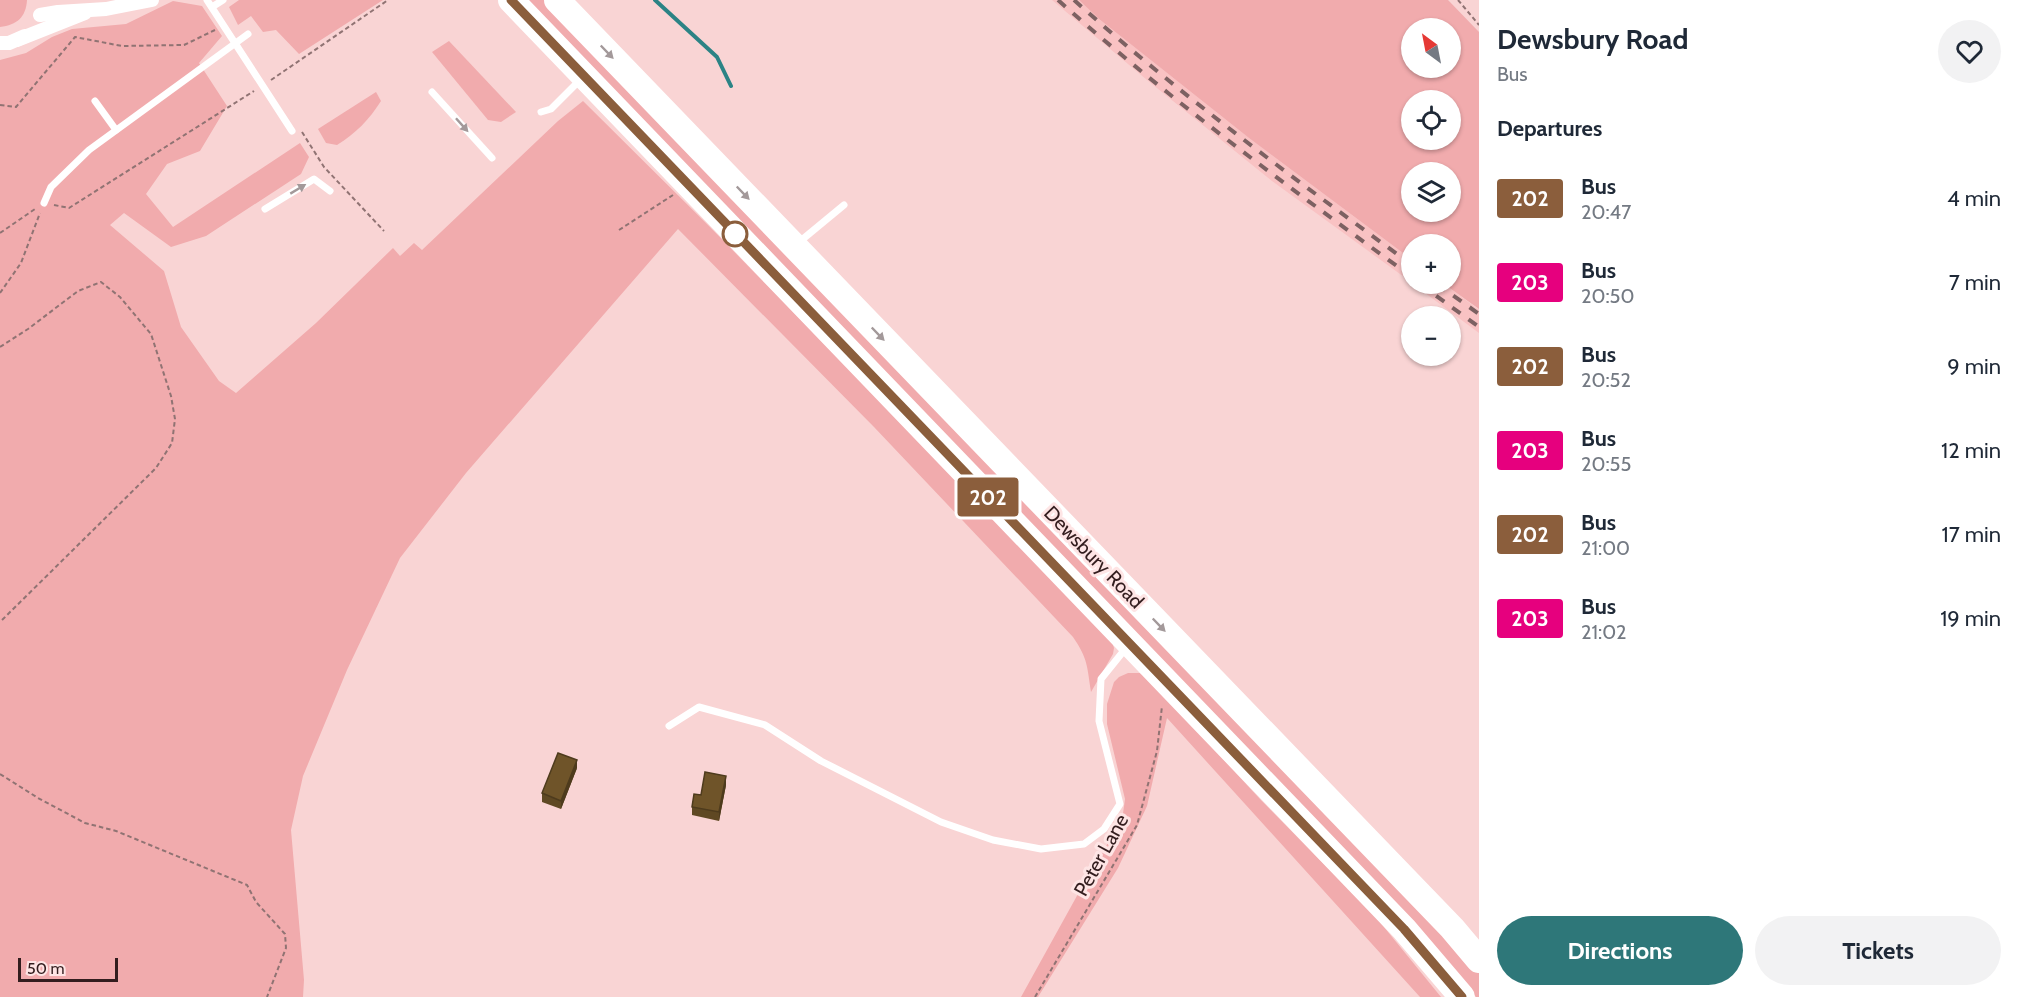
<!DOCTYPE html>
<html lang="en">
<head>
<meta charset="utf-8">
<style>
	:root { --surface:#fff; --page:#f2f2f3; --text:#1f2937; --muted:#747a83; --accent:#2e7779 }
	body { margin:0; font-family:Cabin,sans-serif; background:var(--page); color:var(--text); height:100vh; display:flex; flex-direction:column; font-size:22px; white-space:nowrap }
	* { box-sizing:border-box; margin:0 }
	p { font-size:20px; color:var(--muted) }
	.icon { flex:none; width:33px; height:33px; fill:none; stroke:currentColor; stroke-width:2; stroke-linecap:round; stroke-linejoin:round }
	.map { position:relative; flex:1; overflow:hidden }
	.panel { display:flex; flex-direction:column; background:var(--surface); width:540px }
	.panel>* { flex:none }
	.badge { padding:0 12px; border-radius:4px; font-size:21px; line-height:39px }
	.needle { width:39px; rotate:328deg }
	.fabs { position:absolute; left:1401px; top:18px; display:grid; gap:12px }
	.fabs a { display:grid; place-items:center; width:60px; height:60px; border-radius:50%; background:var(--surface); box-shadow:0 2px 4px #0004; font-size:30px }
	.scale { position:absolute; left:18px; bottom:15px; width:100px; box-sizing:border-box; padding-left:6px; border:3px solid #331d1e; border-top:0; font-size:16px; line-height:21px; white-space:nowrap; color:#331d1e; -webkit-text-stroke:4px #fee5e5; paint-order:stroke }
	.map>.badge { position:absolute; translate:-50% -50%; box-shadow:0 0 0 3px #fff }
	h2 { padding:0 18px; font-size:22px; line-height:54px }
	.round { display:grid; place-items:center; flex:none; width:63px; height:63px; border-radius:32px; background:var(--page) }
	.headline { display:flex; align-items:center; justify-content:space-between; height:102px; padding:0 18px }
	h1 { font-size:28px; font-weight:700; line-height:45px }
	.action { display:flex; gap:12px; margin-top:auto; padding:12px 18px }
	.action a { flex:1; height:69px; border-radius:36px; background:var(--accent); color:#fff; font-size:24px; font-weight:700; line-height:69px; text-align:center }
	.action a+a { background:var(--page); color:var(--text) }
	ul { padding:0; list-style:none }
	li { display:flex; align-items:center; gap:18px; height:84px; padding:0 18px }
	li div { flex:1 }
	li b { display:block; font-size:22px }
	li em { font-style:normal }
	li .badge { min-width:66px; font-weight:700; text-align:center }
	main { display:flex; flex:1; min-height:0 }
	.map>svg:first-child { display:block }
	.built { fill:#f9c2c3 }
	.green { fill:#f1abad; fill-rule:evenodd }
	.lines { fill:none; stroke-linecap:round; stroke-linejoin:round }
	.stream { stroke:#2c8385; stroke-width:4 }
	.path { stroke:#907373; stroke-width:2; stroke-dasharray:4.5 3; stroke-linecap:butt }
	.lane { stroke:#fff; stroke-width:7 }
	.street { stroke:#fff; stroke-width:14 }
	.highway { stroke:#fff; stroke-width:26 }
	.rail { stroke:#7d6162; stroke-width:4; stroke-dasharray:10 10; stroke-linecap:butt }
	.wall { fill:#5f4823 }
	.shaded-wall { fill:#4e3b1d }
	.building { fill:#6f5429; stroke:#4e3b1d; stroke-width:1.5 }
	.oneway { fill:#a3999a }
	.line-casing { stroke:#fff; stroke-width:14 }
	.line { stroke:#8b5e3c; stroke-width:9 }
	.stop-dot { fill:#fff; stroke:#8b5e3c; stroke-width:3 }
	.labels { text-anchor:middle; stroke-width:6; stroke-linejoin:round; paint-order:stroke }
	.street-label { font-size:20px; fill:#331d1e; stroke:#fee5e5 }
</style>
</head>
<body>
<main>
<div class="map">
<svg width="1479" height="997" viewBox="0 0 1479 997">
	<rect width="100%" height="100%" fill="#f9d4d4"/>
	<g class="built">
		<path d="M1052 0H1079L1099 19 1249 138 1411 259V282L1272 181 1147 80Z"/>
		<path d="M1413 284H1444L1479 310V333Z"/>
	</g>
	<g class="green">
		<path d="M0 0H27C26 17 17 25 0 27Z"/>
		<path d="M239 0H383L299 54 276 30 263 32 251 16 238 25 229 7Z"/>
		<path d="M522 0H548L1479 968V997H1476L1438 951Z"/>
		<path d="M1079 0H1448L1479 32V309L1444 284H1450V244H1412L1411 259 1249 138 1099 19ZM1412 28H1450V68H1412ZM1412 100H1450V140H1412ZM1412 172H1450V212H1412Z"/>
		<path d="M173 1 202 6 222 36 199 63 227 106 200 151 167 164 146 194 173 227 300 143 309 157 301 174 206 236 171 247 124 213 110 225 164 271 181 327 219 381 236 393 316 323 393 248 400 256 414 243 422 250 558 121 583 101 710 227 1110 636 1114 648 1113 654 1091 692C1087 666 1088 659 1073 637L874 427 678 229 466 473 400 558 347 670 303 776 291 830 304 980 303 997H0V60L26 53 52 37 72 29 126 24Z"/>
		<path d="M449 41 516 112 501 122 488 120 432 52Z"/>
		<path d="M376 92 381 101C369 120 356 133 337 145L326 143 318 129Z"/>
		<path d="M1128 673H1140L1149 679 1260 799 1375 916 1441 997H1420L1167 718 1147 806 1118 868 1038 997H1021L1094 865 1122 821 1125 799 1107 724V704L1114 682 1119 677Z"/>
	</g>
	<g class="lines">
		<path class="stream" d="M655 0 717 57 731 86"/>
		<g class="path">
			<path d="M1458 0 1479 25"/>
			<path d="M271 80 388 0"/>
			<path d="M0 105 16 107 75 37 122 46 184 45 215 30"/>
			<path d="M302 132 324 167 384 231"/>
			<path d="M54 205 69 208 254 91"/>
			<path d="M619 230 673 195"/>
			<path d="M0 233 35 209"/>
			<path d="M0 293 21 263 40 213"/>
			<path d="M0 347 28 329 78 291 101 282 120 297 151 334 171 396 175 419 172 443 156 468 0 622"/>
			<path d="M0 774 38 798 85 823 116 831 247 885 256 902 285 934 286 948 267 997"/>
			<path d="M1035 997 1137 825 1157 751 1162 706"/>
		</g>
		<g class="lane">
			<path d="M207 0 292 131"/>
			<path d="M212 7 223 0"/>
			<path d="M432 92 492 158"/>
			<path d="M95 101 116 130"/>
			<path d="M541 112 551 109 580 80"/>
			<path d="M44 203 51 187 89 150 248 34"/>
			<path d="M265 209 314 179 330 191"/>
			<path d="M798 243 844 205"/>
			<path d="M669 726 699 707 765 725 821 761 941 822 993 840 1041 849 1084 844 1104 829 1120 804 1099 721 1101 679 1126 648"/>
		</g>
		<g class="street">
			<path d="M40 15 58 12 106 9 152 0"/>
			<path d="M17 40 85 13"/>
			<path d="M0 43H9L25 36"/>
		</g>
		<g class="highway">
			<path d="M511 0 1404 929 1462 997"/>
			<path d="M557 0 1452 928 1479 960"/>
		</g>
		<g class="rail">
			<path d="M1058 0C1170 100 1291 189 1412 277"/>
			<path d="M1074 0C1180 95 1296 180 1412 265"/>
			<path d="M1420 284 1479 327"/>
			<path d="M1437 284 1479 314"/>
		</g>
	</g>
	<g class="wall">
		<path d="M577 768 561 809 542 802V793Z"/>
		<path d="M726 785 719 821 692 815V807L701 795Z"/>
	</g>
	<g class="shaded-wall">
		<path d="M577 760V768L561 809V801Z"/>
		<path d="M726 776V785L719 821V812Z"/>
	</g>
	<g class="building">
		<path d="M558 753 577 760 561 801 542 793Z"/>
		<path d="M705 772 726 776 719 812 692 807 694 794 701 795Z"/>
	</g>
	<defs><path id="oneway-solid" d="M-6-.8H1V-3.2L6.5 0L1 3.2V.8H-6Z" transform="scale(1.5)"/></defs>
	<g class="oneway">
		<use href="#oneway-solid" transform="translate(607 52) rotate(46)"/>
		<use href="#oneway-solid" transform="translate(462 125) rotate(48)"/>
		<use href="#oneway-solid" transform="translate(298 189) rotate(-31)"/>
		<use href="#oneway-solid" transform="translate(743 193) rotate(46)"/>
		<use href="#oneway-solid" transform="translate(878 334) rotate(46)"/>
		<use href="#oneway-solid" transform="translate(1159 625) rotate(46)"/>
	</g>
	<g class="lines">
		<defs>
			<path id="line" d="M511 0 1404 929 1462 997"/>
		</defs>
		<use href="#line" class="line-casing"/>
		<use href="#line" class="line"/>
	</g>
	<circle class="stop-dot" cx="735" cy="234" r="12"/>
	<g class="labels">
		<g class="street-label">
			<text transform="translate(1094 557) rotate(46)" y="7">Dewsbury Road</text>
			<text transform="translate(1101 855) rotate(-61)" y="7">Peter Lane</text>
		</g>
	</g>
</svg>
<div class="fabs">
<a><svg class="needle" viewBox="-14 -14 28 28"><path d="M0-13l5 13h-10z" fill="#e53935"/><path d="M0 13l5-13h-10z" fill="#747a83"/></svg></a>
<a><svg class="icon" aria-label="locate" viewBox="0 0 24 24"><circle cx="12" cy="12" r="6"/><path d="M12 2v4M12 18v4M2 12h4M18 12h4"/></svg></a>
<a><svg class="icon" aria-label="layers" viewBox="0 0 24 24"><path d="M12 4l9 5-9 5-9-5zM3 14l9 5 9-5"/></svg></a>
<a>+</a>
<a>−</a>
</div>
<div class="scale">50 m</div>
<b class="badge" style="left:988px;top:497px;background:#8b5e3c;color:#fff">202</b>
</div>
<section class="panel">
<div class="headline"><div><h1>Dewsbury Road</h1><p>Bus</p></div><a class="round"><svg class="icon" aria-label="heart" viewBox="0 0 24 24"><path d="M12 20l-8-8c-3-5 5-10 8-4 3-6 11-1 8 4z"/></svg></a></div>
<h2>Departures</h2>
<ul>
<li><span class="badge" style="background:#8b5e3c;color:#fff">202</span><div><b>Bus</b><p>20:47</p></div><em>4 min</em></li>
<li><span class="badge" style="background:#e6007e;color:#fff">203</span><div><b>Bus</b><p>20:50</p></div><em>7 min</em></li>
<li><span class="badge" style="background:#8b5e3c;color:#fff">202</span><div><b>Bus</b><p>20:52</p></div><em>9 min</em></li>
<li><span class="badge" style="background:#e6007e;color:#fff">203</span><div><b>Bus</b><p>20:55</p></div><em>12 min</em></li>
<li><span class="badge" style="background:#8b5e3c;color:#fff">202</span><div><b>Bus</b><p>21:00</p></div><em>17 min</em></li>
<li><span class="badge" style="background:#e6007e;color:#fff">203</span><div><b>Bus</b><p>21:02</p></div><em>19 min</em></li>
</ul>
<div class="action"><a>Directions</a><a>Tickets</a></div>
</section>
</main>
</body>
</html>
